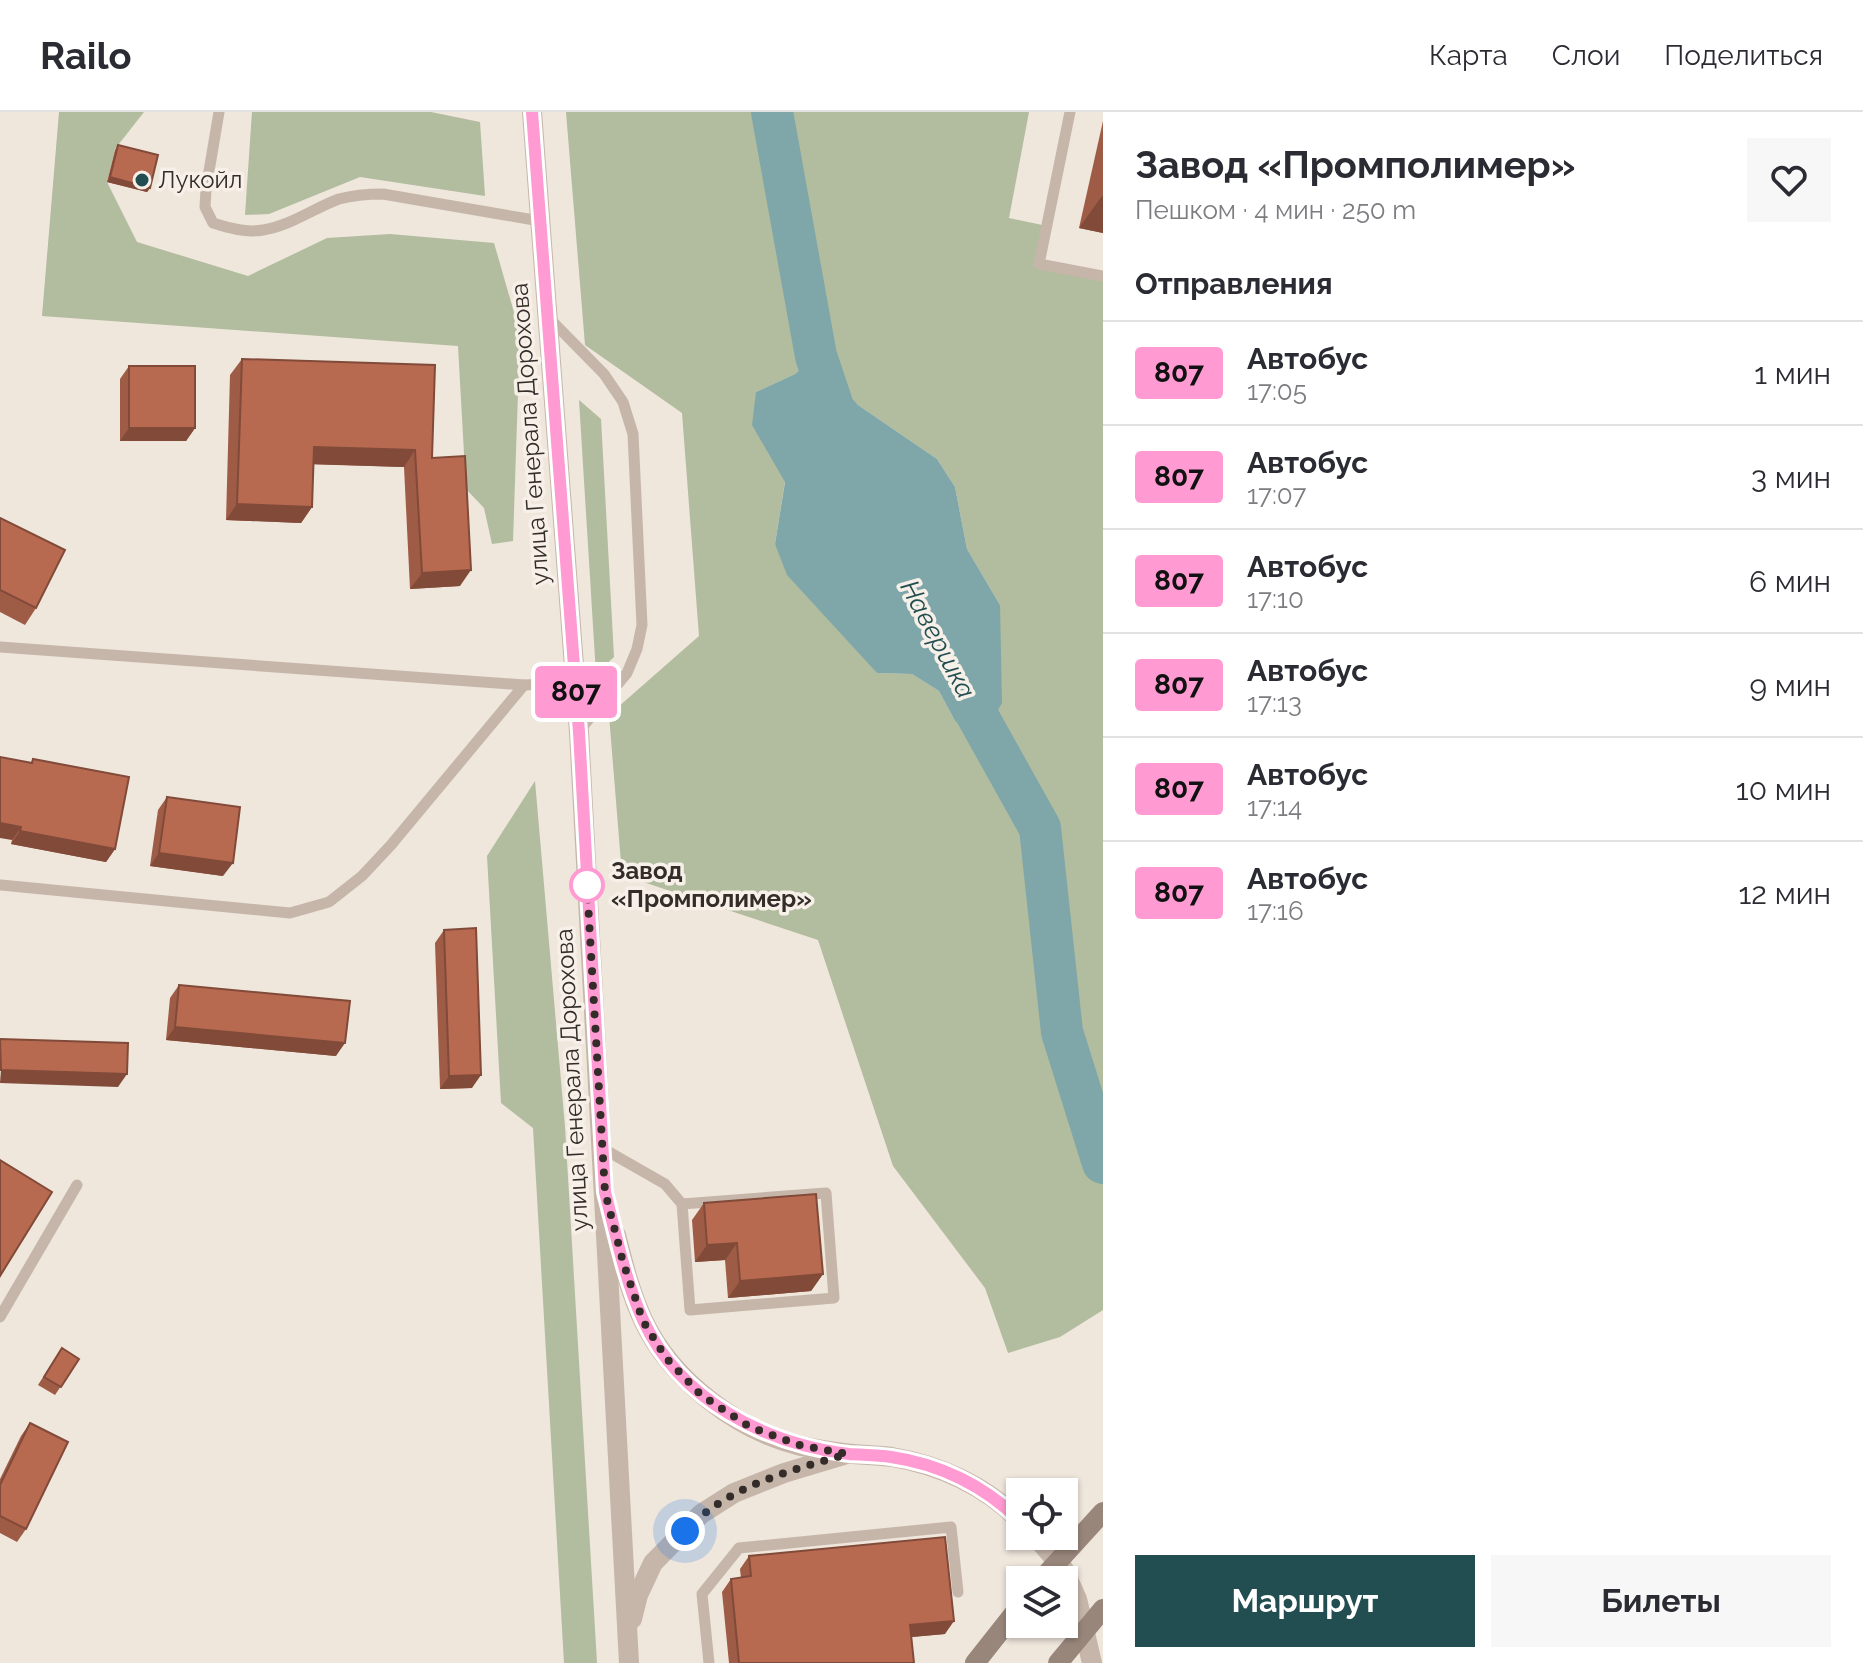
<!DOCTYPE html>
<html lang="ru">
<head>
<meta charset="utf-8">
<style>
	:root { --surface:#fff; --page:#f7f7f7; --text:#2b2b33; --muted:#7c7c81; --line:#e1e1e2; --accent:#234e51 }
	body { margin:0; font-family:Raleway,sans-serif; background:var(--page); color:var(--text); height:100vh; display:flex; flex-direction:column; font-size:30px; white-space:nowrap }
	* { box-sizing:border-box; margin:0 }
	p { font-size:26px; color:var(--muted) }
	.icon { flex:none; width:44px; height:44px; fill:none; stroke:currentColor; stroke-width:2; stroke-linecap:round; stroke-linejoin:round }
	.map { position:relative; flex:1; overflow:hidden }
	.panel { display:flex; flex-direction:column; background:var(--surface); width:760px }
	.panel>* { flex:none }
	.badge { padding:0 16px; border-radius:6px; font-size:28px; line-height:52px }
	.controls { position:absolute; left:1006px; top:1366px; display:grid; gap:16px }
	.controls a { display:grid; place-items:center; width:72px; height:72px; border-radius:0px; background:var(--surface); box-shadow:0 2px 6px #0004; font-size:40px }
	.you { position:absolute; width:40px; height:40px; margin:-20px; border:6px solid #fff; border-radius:50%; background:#1a73e8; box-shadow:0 0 0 12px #1a73e833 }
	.map>.badge { position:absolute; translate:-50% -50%; box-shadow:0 0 0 4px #fff }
	h2 { padding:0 32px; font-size:30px; line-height:72px }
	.round { display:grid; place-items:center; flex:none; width:84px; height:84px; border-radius:0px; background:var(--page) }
	.overview { display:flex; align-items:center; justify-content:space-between; height:136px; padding:0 32px }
	h1 { font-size:38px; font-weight:700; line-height:60px }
	.action { display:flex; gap:16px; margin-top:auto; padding:16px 32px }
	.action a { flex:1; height:92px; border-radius:0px; background:var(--accent); color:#fff; font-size:32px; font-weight:700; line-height:92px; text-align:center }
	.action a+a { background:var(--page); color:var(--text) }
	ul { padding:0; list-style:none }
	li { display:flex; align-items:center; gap:24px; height:104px; padding:0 32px; border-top:2px solid var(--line) }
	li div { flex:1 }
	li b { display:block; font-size:30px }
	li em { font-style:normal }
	li .badge { min-width:88px; font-weight:700; text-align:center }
	header { display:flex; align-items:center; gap:48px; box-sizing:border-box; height:112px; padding:0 40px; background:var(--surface); border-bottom:2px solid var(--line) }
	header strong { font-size:38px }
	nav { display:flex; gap:44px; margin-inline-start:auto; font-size:28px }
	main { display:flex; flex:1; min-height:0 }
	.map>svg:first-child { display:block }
	.green { fill:#b2bc9e; fill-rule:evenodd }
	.water { fill:#7fa7a9 }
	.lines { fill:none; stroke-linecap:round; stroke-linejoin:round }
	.river { stroke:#7fa7a9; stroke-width:42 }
	.service { stroke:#c6b6aa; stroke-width:11 }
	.tertiary { stroke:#c6b6aa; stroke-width:20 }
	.secondary { stroke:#99867b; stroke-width:20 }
	.secondary-bridge { stroke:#99867b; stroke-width:20 }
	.wall { fill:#9e5b46 }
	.shaded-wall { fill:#814a39 }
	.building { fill:#b86a51; stroke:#814a39; stroke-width:2 }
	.line-casing { stroke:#fff; stroke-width:18 }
	.line { stroke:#ff9ad2; stroke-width:12 }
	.walk { stroke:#342c28; stroke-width:8; stroke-dasharray:0 14.4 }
	.poi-dot { fill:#234e51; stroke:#f7f0e8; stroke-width:3 }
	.stop-dot { fill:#fff; stroke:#ff9ad2; stroke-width:4 }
	.labels { text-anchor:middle; stroke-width:7; stroke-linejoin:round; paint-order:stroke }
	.poi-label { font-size:24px; fill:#342c28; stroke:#f7f0e8; text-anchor:start }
	.street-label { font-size:24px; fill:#342c28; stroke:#f7f0e8 }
	.stop-label { font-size:24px; font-weight:bold; fill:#342c28; stroke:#f7f0e8; text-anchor:start }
	.water-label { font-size:26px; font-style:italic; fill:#234e51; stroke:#f7f0e8 }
</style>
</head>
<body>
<header>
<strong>Railo</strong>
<nav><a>Карта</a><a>Слои</a><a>Поделиться</a></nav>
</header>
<main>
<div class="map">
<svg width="1103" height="1551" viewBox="0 0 1103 1551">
	<rect width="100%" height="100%" fill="#efe6dc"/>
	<g class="green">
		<path d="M59 0H144L115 37 107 70 137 130 248 164 327 126 390 122 494 131 520 221 513 429 492 432 484 396 466 377 458 234 42 204Z"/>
		<path d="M252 0H431L480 10 485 84 360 65 269 102 245 103Z"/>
		<path d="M566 0H1029L1009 106 1047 114 1039 152 1103 164V1198L1060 1225 1008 1241 985 1176 893 1054 818 828 622 763 609 603 699 524 682 301 585 233ZM816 244 858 293 937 347 955 375 967 437 1000 493 955 609 939 579 912 562 877 561 775 432 785 369 756 280 795 262Z"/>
		<path d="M579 288 601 307 614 545 596 562Z"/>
		<path d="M535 669 565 1015 597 1551H564L533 1016 501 991 487 744Z"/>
	</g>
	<path class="water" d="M816 244 858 293 937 347 955 375 967 437 1000 493 1002 591 985 620 955 609 939 579 912 562 877 561 787 463 775 432 785 370 752 313 756 280 795 262Z"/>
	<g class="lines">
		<g class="river">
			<path d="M772 0 816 244 834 298"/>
			<path d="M958 569 1040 716 1062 920 1103 1051"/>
		</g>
		<g class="service">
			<path d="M219 0 206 77 205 95 213 111C229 116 246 121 263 118 290 114 314 96 339 87 354 83 368 82 383 82L540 109"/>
			<path d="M1070 0 1039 152 1103 164"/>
			<path d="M549 206 604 262 623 290 633 322 642 513 637 537 627 561 579 619"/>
			<path d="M0 535 524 573 575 571"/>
			<path d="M1 773 290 801 329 790 362 764 391 733 524 573"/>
			<path d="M602 1036 665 1072 682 1092 690 1198 834 1186 826 1081 682 1092"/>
			<path d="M0 1205 77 1073"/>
			<path d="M709 1551 702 1482 739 1436 951 1415 958 1480"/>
		</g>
		<g class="tertiary">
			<path d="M532 0 579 620 629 1551"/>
			<path d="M616 1123C623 1151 631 1183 644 1210 672 1268 738 1319 801 1334 815 1337 829 1339 843 1341 859 1343 876 1343 892 1345 940 1353 986 1374 1020 1409"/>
			<path d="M1035 1424 1063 1456 1077 1487 1092 1551"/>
			<path d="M632 1507 638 1483 653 1451 701 1402 734 1381 784 1361 844 1343"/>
		</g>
		<path class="secondary" d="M975 1551 1020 1494"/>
		<g class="secondary-bridge">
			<path d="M1041 1468 1103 1400"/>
			<path d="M1058 1551 1103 1497"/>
		</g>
	</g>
	<g class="wall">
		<path d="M1103 9V121L1079 116Z"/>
		<path d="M118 33 150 76 147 80 107 70 115 38Z"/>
		<path d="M242 247 432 346 460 474 410 477 404 355 313 352 312 395 301 411 226 408 230 263Z"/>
		<path d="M129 254 195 316 186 329H120V267Z"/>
		<path d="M0 406 36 496 25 513 0 500Z"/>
		<path d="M33 647 115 737 106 750 11 732 31 651Z"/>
		<path d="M167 685 223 764 150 754 158 698Z"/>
		<path d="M444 818 472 976 440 977 435 831Z"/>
		<path d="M179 873 336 944 166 928 170 886Z"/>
		<path d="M704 1091 823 1162 811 1179 728 1186 725 1148 695 1150 692 1108Z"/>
		<path d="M56 1245 79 1247 55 1283 38 1273Z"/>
		<path d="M30 1311 26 1417 17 1430 0 1421V1367L21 1324Z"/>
		<path d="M749 1444 945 1522 911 1525 914 1551H729L722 1480 731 1467 741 1466 740 1457Z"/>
	</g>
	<g class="shaded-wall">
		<path d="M110 65 150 76 147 80 107 70Z"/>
		<path d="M1102 84H1103V121L1079 116Z"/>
		<path d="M129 316H195L186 329H120Z"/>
		<path d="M314 335 415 338 404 355 303 352Z"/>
		<path d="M237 392 312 395 301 411 226 408Z"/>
		<path d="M471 458 460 474 410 477 422 461Z"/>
		<path d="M0 711 21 715 12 728 0 726Z"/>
		<path d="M20 719 115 737 106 750 11 732Z"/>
		<path d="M159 741 233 751 223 764 150 754Z"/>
		<path d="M175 915 345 931 336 944 166 928Z"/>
		<path d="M1 958 127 962 118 975 0 971Z"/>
		<path d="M481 963 472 976 440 977 449 964Z"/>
		<path d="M737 1131 725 1148 695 1150 707 1133Z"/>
		<path d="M823 1162 811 1179 728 1186 740 1169Z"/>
		<path d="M954 1509 945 1522 901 1526 910 1513Z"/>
	</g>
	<g class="building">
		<path d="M118 33 158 43 150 76 110 65Z"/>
		<path d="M242 247 435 253 432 346 465 344 471 458 422 461 415 338 314 335 312 395 237 392Z"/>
		<rect x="129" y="254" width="66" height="62"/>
		<path d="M0 406 65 438 36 496 0 478Z"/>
		<path d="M0 645 32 651 33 647 129 665 115 737 20 719 21 715 0 711Z"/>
		<path d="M167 685 240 695 233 751 159 741Z"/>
		<path d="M476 816 481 963 449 964 444 818Z"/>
		<path d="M179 873 350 889 345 931 175 915Z"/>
		<path d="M0 927 128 931 127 962 1 958Z"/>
		<path d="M0 1048 52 1080 0 1164Z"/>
		<path d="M816 1082 823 1162 740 1169 737 1131 707 1133 704 1091Z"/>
		<path d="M62 1236 79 1247 61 1275 44 1265Z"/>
		<path d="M30 1311 68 1330 26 1417 0 1404V1373Z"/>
		<path d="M945 1425 954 1509 910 1513 914 1551H739L731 1467 751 1464 749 1444Z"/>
	</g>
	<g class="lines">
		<defs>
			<path id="line" d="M532 0 579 620 605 1080C616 1123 625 1168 643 1208 680 1288 765 1332 849 1342 863 1343 877 1343 891 1345 940 1352 985 1374 1020 1409"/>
		</defs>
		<use href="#line" class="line-casing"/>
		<use href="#line" class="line"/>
		<path class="walk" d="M587 773 605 1080 623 1150 643 1209 666 1246 701 1283 750 1315 799 1333 847 1342C789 1359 728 1374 685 1419"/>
	</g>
	<circle class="poi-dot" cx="142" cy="68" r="8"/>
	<circle class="stop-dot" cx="587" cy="773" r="16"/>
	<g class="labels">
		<g class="poi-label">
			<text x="158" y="76">Лукойл</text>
		</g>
		<g class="street-label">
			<text transform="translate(530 322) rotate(-94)" y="8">улица Генерала Дорохова</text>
			<text transform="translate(572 968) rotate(-93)" y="8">улица Генерала Дорохова</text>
		</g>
		<g class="stop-label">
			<text x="611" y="767">Завод<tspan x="611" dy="28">«Промполимер»</tspan></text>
		</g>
		<g class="water-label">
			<text transform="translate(938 527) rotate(62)" y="9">Навершка</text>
		</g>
	</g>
</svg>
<div class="controls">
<a><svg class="icon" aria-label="locate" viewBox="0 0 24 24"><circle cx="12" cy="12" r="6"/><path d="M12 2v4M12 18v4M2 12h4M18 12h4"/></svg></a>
<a><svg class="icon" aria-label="layers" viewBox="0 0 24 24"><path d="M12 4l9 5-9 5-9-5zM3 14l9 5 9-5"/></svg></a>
</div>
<div class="you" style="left:685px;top:1419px"></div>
<b class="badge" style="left:576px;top:580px;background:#ff9ad2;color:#111">807</b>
</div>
<section class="panel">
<div class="overview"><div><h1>Завод «Промполимер»</h1><p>Пешком · 4 мин · 250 m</p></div><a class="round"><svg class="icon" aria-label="heart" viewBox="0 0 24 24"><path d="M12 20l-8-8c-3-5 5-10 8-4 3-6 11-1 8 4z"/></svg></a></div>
<h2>Отправления</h2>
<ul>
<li><span class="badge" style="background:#ff9ad2;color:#111">807</span><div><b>Автобус</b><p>17:05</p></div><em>1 мин</em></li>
<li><span class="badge" style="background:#ff9ad2;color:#111">807</span><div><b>Автобус</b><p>17:07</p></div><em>3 мин</em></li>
<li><span class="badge" style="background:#ff9ad2;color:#111">807</span><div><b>Автобус</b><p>17:10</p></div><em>6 мин</em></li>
<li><span class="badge" style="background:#ff9ad2;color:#111">807</span><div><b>Автобус</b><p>17:13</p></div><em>9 мин</em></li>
<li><span class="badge" style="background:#ff9ad2;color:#111">807</span><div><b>Автобус</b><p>17:14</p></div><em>10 мин</em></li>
<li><span class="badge" style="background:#ff9ad2;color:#111">807</span><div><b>Автобус</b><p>17:16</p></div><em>12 мин</em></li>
</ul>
<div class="action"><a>Маршрут</a><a>Билеты</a></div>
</section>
</main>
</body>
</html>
